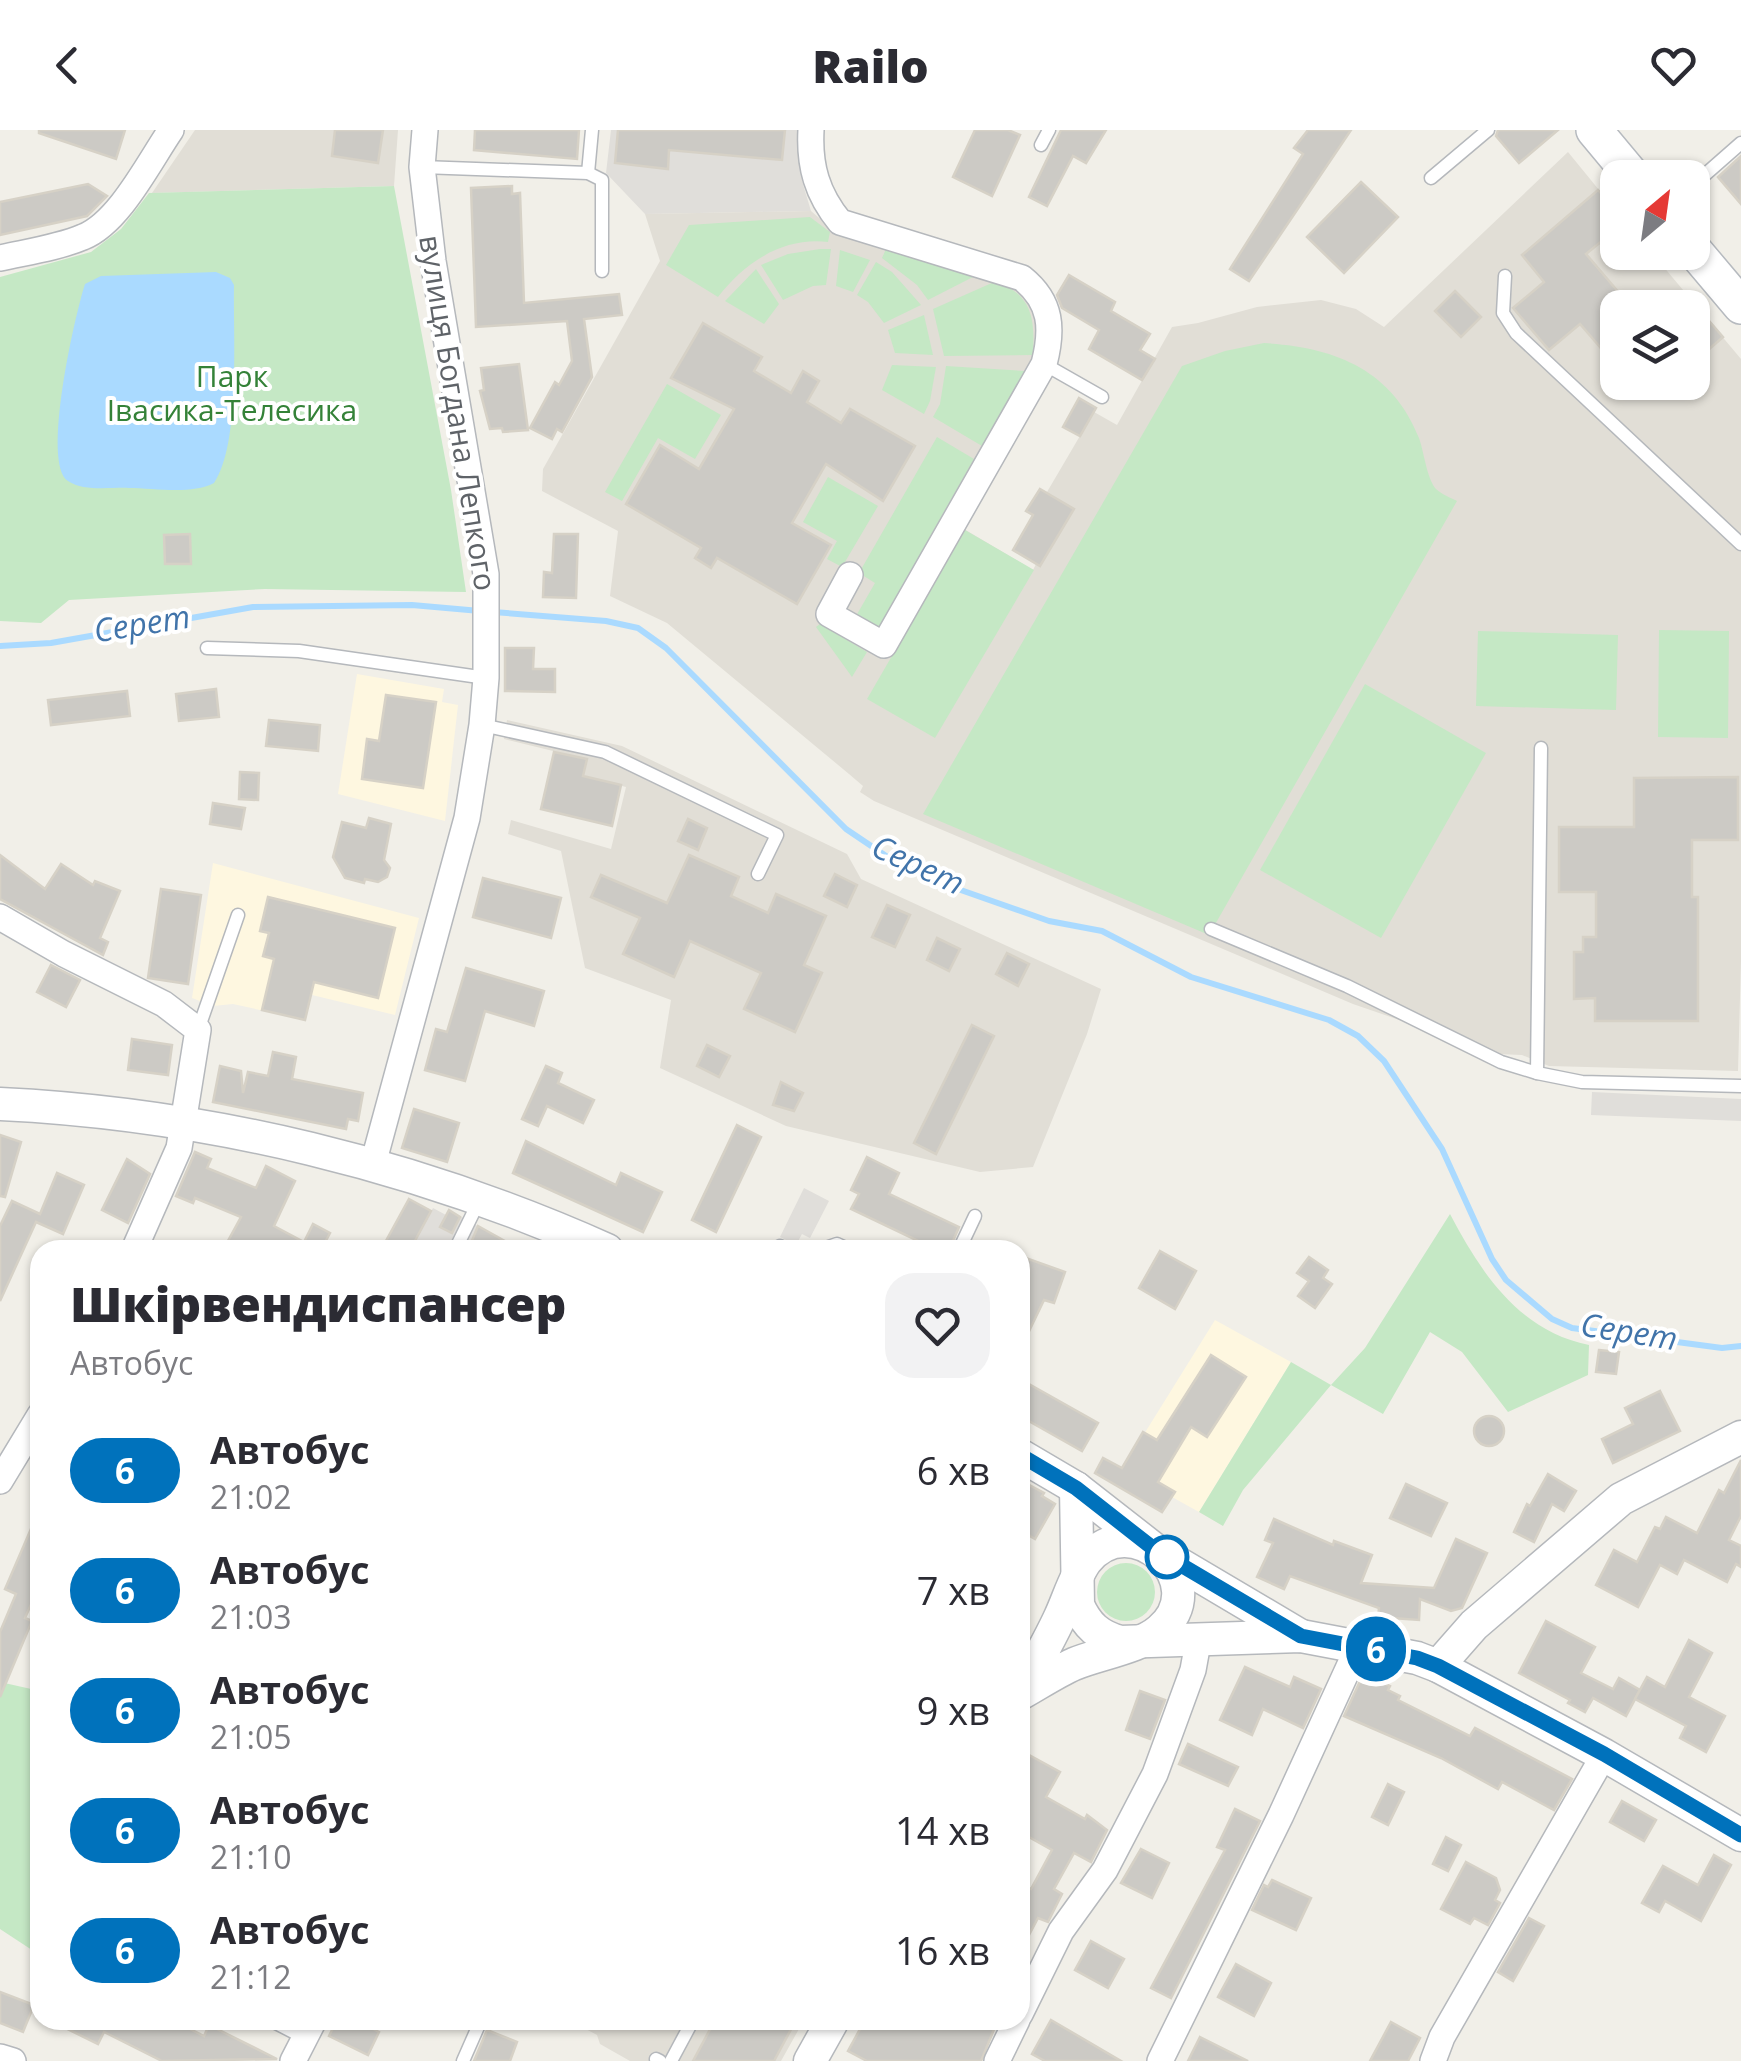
<!DOCTYPE html>
<html lang="uk">
<head>
<meta charset="utf-8">
<style>
	:root { --surface:#fff; --page:#f2f2f3; --text:#2b2b33; --muted:#7c7c81 }
	body { margin:0; font-family:"Open Sans",sans-serif; background:var(--page); color:var(--text); height:100vh; display:flex; flex-direction:column; font-size:38px; white-space:nowrap }
	* { box-sizing:border-box; margin:0 }
	p { font-size:32px; color:var(--muted) }
	.icon { flex:none; width:55px; height:55px; fill:none; stroke:currentColor; stroke-width:2; stroke-linecap:round; stroke-linejoin:round }
	.map { position:relative; flex:1; overflow:hidden }
	.panel { position:absolute; left:30px; top:1110px; width:1000px; height:790px; display:flex; flex-direction:column; background:var(--surface); border-radius:30px; box-shadow:0 2px 8px #0004 }
	.panel>* { flex:none }
	.badge { padding:0 20px; border-radius:32px; font-size:35px; line-height:65px }
	.needle { width:65px; rotate:29deg }
	.tools { position:absolute; left:1600px; top:30px; display:grid; gap:20px }
	.tools a { display:grid; place-items:center; width:110px; height:110px; border-radius:20px; background:var(--surface); box-shadow:0 2px 8px #0004; font-size:50px }
	.map>.badge { position:absolute; translate:-50% -50%; box-shadow:0 0 0 5px #fff }
	.round { display:grid; place-items:center; flex:none; width:105px; height:105px; border-radius:30px; background:var(--page) }
	.overview { display:flex; align-items:center; justify-content:space-between; height:170px; padding:0 40px }
	h1 { font-size:48px; font-weight:800; line-height:75px }
	ul { padding:0; list-style:none }
	li { display:flex; align-items:center; gap:30px; height:120px; padding:0 40px }
	li div { flex:1 }
	li b { display:block; font-size:38px }
	li em { font-style:normal }
	li .badge { min-width:110px; font-weight:700; text-align:center }
	header { display:flex; justify-content:space-between; align-items:center; height:130px; padding:0 40px; background:var(--surface); font-size:45px; font-weight:800 }
	.map>svg:first-child { display:block }
	.commercial { fill:#fef7e0 }
	.industrial { fill:#e0deda }
	.education { fill:#e1ded6; fill-rule:evenodd }
	.green { fill:#c5e8c5 }
	.water { fill:#aadaff }
	.lines { fill:none; stroke-linecap:round; stroke-linejoin:round }
	.stream { stroke:#aadaff; stroke-width:6 }
	.building { fill:#cccac5; stroke:#d6d1c6; stroke-width:2.5 }
	.service-casing { stroke:#b5b8bc; stroke-width:15 }
	.minor-casing { stroke:#b5b8bc; stroke-width:28 }
	.tertiary-casing { stroke:#b5b8bc; stroke-width:35 }
	.secondary-casing { stroke:#b6babf; stroke-width:38 }
	.service { stroke:#fff; stroke-width:12 }
	.minor { stroke:#fff; stroke-width:25 }
	.tertiary { stroke:#fff; stroke-width:32 }
	.secondary { stroke:#fff; stroke-width:35 }
	.line-casing { stroke:#fff; stroke-width:22 }
	.line { stroke:#0072bc; stroke-width:15 }
	.stop-dot { fill:#fff; stroke:#0072bc; stroke-width:5 }
	.labels { text-anchor:middle; stroke-width:8; stroke-linejoin:round; paint-order:stroke }
	.park-label { font-size:30px; fill:#348238; stroke:#fff }
	.street-label { font-size:30px; fill:#5f6368; stroke:#fff }
	.water-label { font-size:32px; font-style:italic; fill:#4174aa; stroke:#fff }
</style>
</head>
<body>
<header><svg class="icon" aria-label="back" viewBox="0 0 24 24"><path d="M15 5l-7 7 7 7"/></svg>Railo<svg class="icon" aria-label="heart" viewBox="0 0 24 24"><path d="M12 20l-8-8c-3-5 5-10 8-4 3-6 11-1 8 4z"/></svg></header>
<div class="map">
<svg width="1741" height="1931" viewBox="0 0 1741 1931">
	<rect width="100%" height="100%" fill="#f1efe8"/>
	<g class="commercial">
		<path d="M357 544 444 559 442 572 458 575 445 691 338 664Z"/>
		<path d="M213 733 419 788 395 885 312 865 305 890 233 874 213 876 192 868Z"/>
		<path d="M1215 1190 1291 1232 1199 1382 1172 1367 1162 1382 1113 1354Z"/>
	</g>
	<g class="industrial">
		<path d="M611 0H798L802 51 811 81 645 84 606 43Z"/>
		<path d="M1592 962 1741 969V991L1591 985Z"/>
		<path d="M804 1058 829 1071 810 1108 802 1104 796 1115 780 1107Z"/>
		<path d="M433 1078 446 1085 449 1080 521 1120H410Z"/>
	</g>
	<g class="education">
		<path d="M195 0H398L394 56 152 63Z"/>
		<path d="M1568 22 1617 82 1618 122 1652 123 1741 229V831L1738 941 1549 936 1522 925 1498 924 1353 874 874 671 860 662 863 656 849 644 667 493 610 466 618 401 542 361 543 339 660 131 645 84 811 81 832 99 1018 156 1038 188 1037 226 947 389 1033 440 1036 434 1013 420 1032 386 1026 381 1040 358 1047 362 1094 282 1117 295 1172 197 1198 193 1257 177 1321 170 1356 179 1384 197ZM1618 178H1692V252H1618Z"/>
		<path d="M507 590 622 616 847 724 861 749 1101 859 1087 904 1033 1037 980 1042 786 996 660 938 671 870 585 838 561 721 508 704 511 690 611 719 626 657 583 646 586 629 504 609Z"/>
		<path d="M569 1890H804L781 1931H630L600 1914 597 1905Z"/>
	</g>
	<g class="green">
		<path d="M394 56 451 360 466 462 265 459 69 470 41 493 0 491V147L91 122 121 99 149 63Z"/>
		<path d="M810 87 830 102 828 112C783 107 745 132 718 167L666 135 689 95Z"/>
		<path d="M820 119H831L826 155 813 156 783 170 761 135 788 124Z"/>
		<path d="M886 119 973 147 928 170 917 155 882 128Z"/>
		<path d="M840 120 870 130 853 162 836 156Z"/>
		<path d="M876 132 892 142 921 175 884 193 868 172 857 165Z"/>
		<path d="M756 139 779 174 764 194 725 171Z"/>
		<path d="M994 152C1032 163 1035 188 1033 225L944 226 933 179Z"/>
		<path d="M924 185 933 225 895 223 888 200Z"/>
		<path d="M1264 213C1334 217 1392 239 1419 308 1424 322 1427 349 1436 359 1441 364 1451 368 1457 371L1209 805 923 684 1182 236 1225 221Z"/>
		<path d="M892 235 936 237 930 271 924 284 882 260Z"/>
		<path d="M946 236 1025 241 982 316 933 287 940 274Z"/>
		<path d="M667 254 721 285 695 329 658 308 622 371 605 362Z"/>
		<path d="M937 307 974 329 878 499 856 486 875 453 859 443Z"/>
		<path d="M828 347 878 376 842 437 827 429 837 411 803 392Z"/>
		<path d="M965 400 1034 440 935 608 867 569Z"/>
		<path d="M820 494 867 522 852 547 816 497Z"/>
		<path d="M1659 500 1729 501 1728 608 1658 607Z"/>
		<path d="M1478 501 1618 505 1616 580 1476 576Z"/>
		<path d="M1365 554 1486 623 1381 808 1260 740Z"/>
		<path d="M1450 1084C1481 1143 1519 1201 1589 1215L1588 1245 1508 1282 1462 1222 1430 1202 1383 1284 1331 1255 1243 1360 1223 1396 1199 1382 1291 1232 1331 1255 1365 1218Z"/>
		<circle cx="1126" cy="1462" r="29"/>
		<path d="M0 1552 40 1561V1813L35 1822 0 1799Z"/>
	</g>
	<path class="water" d="M216 142 230 148 234 155C233 205 241 314 214 353 191 365 154 358 129 358 111 357 84 362 68 351 41 333 75 185 85 154L101 146Z"/>
	<g class="lines">
		<g class="stream">
			<path d="M493 482 606 491 638 498 666 518 846 699 889 728 938 752 1049 791 1102 801 1191 847 1329 890 1358 906 1384 931 1442 1019 1492 1129 1506 1150 1552 1189 1572 1198 1722 1218 1741 1216"/>
			<path d="M0 516 51 513 253 477 412 475 480 481"/>
		</g>
	</g>
	<g class="building">
		<path d="M39 0H125L116 29 39 3Z"/>
		<path d="M335 0H383L378 33 332 26Z"/>
		<path d="M475 0H579L577 29 474 20Z"/>
		<path d="M618 0H785L782 30 669 20 668 39 615 33Z"/>
		<path d="M975 0H1008L1020 5 992 66 953 47Z"/>
		<path d="M1061 0H1106L1086 33 1073 26 1047 76 1029 67Z"/>
		<path d="M1308 0H1351L1249 151 1230 139 1303 24 1294 18Z"/>
		<path d="M1498 0H1558L1519 33 1496 6Z"/>
		<path d="M1741 26V74L1718 47Z"/>
		<path d="M1361 52 1398 87 1344 143 1307 107Z"/>
		<path d="M88 54 107 66 87 86 0 105V72Z"/>
		<path d="M512 56V64L520 63 524 173 619 164 622 185 584 189 592 247 562 302 557 299 552 309 530 298 555 252 559 255 572 231 567 191 476 197 471 58Z"/>
		<path d="M1598 60 1618 82V98L1586 124 1632 178H1618V238L1580 194 1549 220 1513 178 1544 152 1522 125Z"/>
		<path d="M1069 145 1115 172 1111 181 1150 204 1140 220 1155 229 1142 250 1089 219 1099 200 1062 178 1057 165Z"/>
		<path d="M1455 161 1481 187 1461 207 1435 181Z"/>
		<path d="M1692 171 1723 207 1692 234Z"/>
		<path d="M703 193 762 227 754 241 791 263 803 241 819 251 807 272 841 293 850 279 915 316 883 371 826 334 792 393 831 415 797 474 717 428 711 438 695 428 701 418 626 374 660 315 699 339 734 279 671 248Z"/>
		<path d="M519 234 528 300 503 302 502 298 490 299 480 261 484 260 481 238Z"/>
		<path d="M1079 268 1096 278 1080 306 1063 297Z"/>
		<path d="M1040 359 1074 379 1040 436 1013 420 1033 385 1026 381Z"/>
		<path d="M190 404 191 434H165L164 405Z"/>
		<path d="M554 404H578L576 468 543 467 544 442 552 443Z"/>
		<path d="M505 518H534L533 539H555V562L505 561Z"/>
		<path d="M216 559 219 587 179 591 176 564Z"/>
		<path d="M127 561 130 586 51 595 48 570Z"/>
		<path d="M386 565 436 572 423 658 362 649 367 609 379 611Z"/>
		<path d="M269 590 320 595 318 621 266 616Z"/>
		<path d="M554 622 587 629 583 646 621 655 612 696 541 679Z"/>
		<path d="M240 642 259 643 258 670 239 669Z"/>
		<path d="M1738 647V710H1692V767H1698V891H1595V868L1574 869V822H1583V807H1596V762H1559V697H1634V648Z"/>
		<path d="M213 673 245 678 241 699 210 694Z"/>
		<path d="M369 688 391 694 384 730 390 738 387 747 378 752 365 749 364 753 345 748 333 727 342 692 366 698Z"/>
		<path d="M688 689 707 698 698 720 678 711Z"/>
		<path d="M0 725 45 759 61 734 93 755 95 751 120 761 100 808 108 812 103 825 0 769Z"/>
		<path d="M689 725 739 747 731 766 768 783 776 764 826 786 804 835 822 843 795 902 744 879 761 843 690 811 674 847 623 824 640 788 591 767 601 745 667 773Z"/>
		<path d="M835 744 857 755 847 777 824 766Z"/>
		<path d="M483 748 561 768 551 808 473 787Z"/>
		<path d="M161 759 201 765 188 854 148 848Z"/>
		<path d="M268 767 395 798 378 868 314 852 305 890 262 880 274 829 263 826 269 803 260 801Z"/>
		<path d="M887 775 910 785 895 817 872 807Z"/>
		<path d="M937 808 960 819 949 841 927 830Z"/>
		<path d="M1007 823 1029 834 1018 856 996 844Z"/>
		<path d="M51 835 80 850 66 877 37 862Z"/>
		<path d="M466 838 544 861 534 896 485 881 465 951 425 940 436 899 447 902Z"/>
		<path d="M972 895 994 906 936 1024 914 1013Z"/>
		<path d="M132 909 172 915 168 945 128 940Z"/>
		<path d="M707 915 730 926 719 947 697 936Z"/>
		<path d="M273 922 296 927 292 949 363 963 358 991 348 989 346 999 213 972 220 936 241 941 243 963 248 942 268 946Z"/>
		<path d="M546 936 562 943 558 953 594 970 583 993 547 976 538 996 522 989Z"/>
		<path d="M781 952 803 963 794 981 773 975Z"/>
		<path d="M414 979 459 993 447 1032 402 1018Z"/>
		<path d="M737 995 761 1007 716 1102 692 1090Z"/>
		<path d="M0 1005 21 1012 5 1067 0 1066Z"/>
		<path d="M526 1011 616 1055 621 1043 662 1062 643 1102 513 1043Z"/>
		<path d="M195 1022 211 1029 207 1038 256 1058 266 1036 295 1051 274 1096 304 1112 313 1094 330 1103 321 1120H223L241 1087 195 1068 193 1073 176 1066Z"/>
		<path d="M867 1027 899 1043 889 1064 959 1097 949 1120H937L851 1079 859 1064 851 1060Z"/>
		<path d="M127 1029 150 1044 128 1093 102 1080Z"/>
		<path d="M57 1043 84 1055 63 1104 36 1092 0 1171V1096L12 1071 40 1084Z"/>
		<path d="M409 1069 431 1081 410 1120H381Z"/>
		<path d="M449 1080 460 1087 452 1103 440 1097Z"/>
		<path d="M478 1096 521 1120H468Z"/>
		<path d="M1160 1121 1196 1141 1175 1179 1139 1158Z"/>
		<path d="M1020 1126 1065 1142 1054 1173 1044 1170 1020 1220Z"/>
		<path d="M1309 1127 1328 1140 1323 1148 1332 1154 1315 1178 1298 1166 1309 1151 1297 1143Z"/>
		<path d="M1599 1220 1619 1222 1616 1244 1596 1242Z"/>
		<path d="M1211 1225 1246 1247 1207 1307 1191 1297 1158 1352 1175 1362 1162 1382 1095 1343 1103 1328 1122 1338 1143 1302 1157 1310Z"/>
		<path d="M1020 1249 1098 1293 1082 1321 1020 1286Z"/>
		<path d="M1660 1261 1680 1301 1613 1333 1602 1309 1633 1294 1625 1278Z"/>
		<circle cx="1489" cy="1301" r="15"/>
		<path d="M1741 1330V1386L1729 1410 1741 1416V1437L1736 1434 1727 1452 1684 1430 1677 1444 1660 1435 1638 1477 1596 1455 1614 1420 1637 1432 1655 1397 1660 1399 1666 1387 1697 1403 1719 1360 1724 1363Z"/>
		<path d="M1548 1344 1576 1361 1564 1381 1552 1374 1534 1412 1514 1402 1527 1374 1530 1376Z"/>
		<path d="M1020 1350 1044 1363 1042 1366 1055 1374 1035 1409 1020 1400Z"/>
		<path d="M1406 1354 1447 1373 1431 1406 1390 1388Z"/>
		<path d="M40 1378V1454L25 1488 32 1491 0 1567V1502L16 1464 5 1459Z"/>
		<path d="M1274 1389 1333 1415 1334 1411 1372 1425 1361 1453 1434 1458 1456 1409 1487 1423 1462 1478 1451 1481 1420 1469 1419 1490 1378 1487 1379 1478 1290 1446 1284 1459 1257 1447 1273 1413 1265 1410Z"/>
		<path d="M1546 1491 1595 1517 1581 1543 1613 1559 1619 1548 1640 1560 1626 1586 1593 1568 1585 1582 1568 1573 1570 1570 1519 1543Z"/>
		<path d="M1689 1510 1712 1523 1689 1567 1725 1586 1706 1622 1680 1608 1686 1596 1635 1569 1647 1547 1665 1557Z"/>
		<path d="M1245 1537 1290 1557 1294 1547 1321 1559 1303 1598 1263 1579 1252 1605 1220 1590Z"/>
		<path d="M1373 1548 1390 1556 1388 1560 1400 1566 1398 1570 1470 1606 1475 1598 1572 1649 1554 1680 1502 1652 1498 1659 1441 1628 1344 1586 1361 1549 1371 1553Z"/>
		<path d="M1140 1561 1165 1570 1150 1609 1126 1600Z"/>
		<path d="M1188 1614 1238 1637 1228 1656 1179 1634Z"/>
		<path d="M1020 1620 1060 1642 1046 1667 1085 1689 1087 1685 1107 1700 1091 1732 1074 1723 1054 1759 1062 1764 1048 1792 1038 1788 1020 1822V1753L1031 1759 1052 1720 1020 1702Z"/>
		<path d="M1388 1654 1404 1662 1388 1695 1372 1687Z"/>
		<path d="M1622 1671 1656 1690 1644 1711 1610 1692Z"/>
		<path d="M1235 1679 1260 1691 1171 1868 1151 1858 1225 1720 1217 1717Z"/>
		<path d="M1446 1707 1461 1715 1448 1741 1433 1734Z"/>
		<path d="M1141 1719 1169 1733 1152 1768 1121 1753Z"/>
		<path d="M1714 1725 1731 1735 1701 1791 1665 1771 1659 1782 1642 1773 1663 1736 1698 1755Z"/>
		<path d="M1466 1732 1496 1748 1500 1760 1495 1770 1500 1773 1488 1795 1474 1788 1470 1794 1441 1779Z"/>
		<path d="M1272 1750 1311 1768 1296 1800 1252 1780 1264 1755 1268 1757Z"/>
		<path d="M1529 1788 1544 1796 1513 1851 1498 1842Z"/>
		<path d="M1091 1811 1124 1829 1108 1858 1075 1840Z"/>
		<path d="M1236 1834 1271 1853 1254 1886 1218 1867Z"/>
		<path d="M0 1862 34 1875 23 1902 0 1893Z"/>
		<path d="M49 1890H172L204 1906 209 1895 277 1929 162 1931 104 1902 98 1914Z"/>
		<path d="M337 1890H377L373 1899 379 1902 368 1925 329 1906Z"/>
		<path d="M715 1890H796L774 1931H693Z"/>
		<path d="M865 1890H981L995 1897 981 1931H867L848 1921Z"/>
		<path d="M1051 1890 1121 1931H1045L1032 1924Z"/>
		<path d="M1391 1892 1420 1908 1408 1931H1370Z"/>
		<path d="M487 1900 517 1912 510 1931H474Z"/>
		<path d="M1200 1907 1248 1931H1188Z"/>
	</g>
	<g class="lines">
		<defs>
			<g id="service">
				<path d="M1041 15 1049 0"/>
				<path d="M422 37 588 43 602 50V141"/>
				<path d="M588 43 592 0"/>
				<path d="M1431 48 1488 0"/>
				<path d="M1692 56 1741 13"/>
				<path d="M1505 146 1503 183 1516 203 1741 414"/>
				<path d="M1044 234 1102 267"/>
				<path d="M207 518 299 521 486 548"/>
				<path d="M482 595 605 622 777 705 758 744"/>
				<path d="M1541 618 1537 943 1582 952 1741 956"/>
				<path d="M1211 799 1347 856 1501 932 1537 943"/>
				<path d="M198 900 238 785"/>
				<path d="M780 1116 787 1120"/>
				<path d="M455 1120 480 1069"/>
				<path d="M820 1120 837 1114 850 1120"/>
				<path d="M959 1120 975 1086"/>
				<path d="M270 1890 305 1908"/>
				<path d="M656 1929 660 1931"/>
				<path d="M463 1931 481 1890"/>
				<path d="M671 1931 693 1890"/>
			</g>
			<g id="minor">
				<path d="M811 0C809 36 817 64 840 92L1022 148C1052 172 1053 199 1044 234L884 515 829 484 850 445"/>
				<path d="M0 128C27 122 57 118 83 107 119 93 149 32 171 0"/>
				<path d="M0 787 64 824 164 874 198 900 179 1018 134 1120"/>
				<path d="M373 1034 467 688 482 595 486 548V444L433 131 422 37 425 0"/>
				<path d="M0 1351 40 1285"/>
				<path d="M1020 1884 1061 1801 1105 1740 1155 1644 1193 1540 1199 1507"/>
				<path d="M0 1927 13 1931"/>
				<path d="M293 1931 314 1890"/>
				<path d="M997 1931 1017 1890"/>
				<path d="M1160 1931 1281 1685 1359 1515"/>
				<path d="M1433 1931 1442 1907 1604 1625"/>
			</g>
			<g id="tertiary">
				<path d="M0 974C209 984 417 1035 607 1120"/>
				<path d="M1020 1325 1076 1358 1154 1419 1301 1506"/>
				<path d="M1076 1358 1078 1475C1087 1496 1099 1506 1120 1512L1301 1506 1417 1528 1438 1536 1604 1625 1741 1705"/>
				<path d="M1438 1536 1474 1495 1621 1369 1741 1307"/>
				<path d="M1020 1562C1034 1537 1048 1513 1060 1487 1068 1470 1075 1446 1086 1431 1132 1374 1215 1453 1160 1500 1141 1517 1098 1524 1074 1534 1056 1542 1038 1554 1020 1564"/>
				<path d="M810 1931 833 1890"/>
			</g>
			<g id="secondary">
				<path d="M1594 0 1634 48"/>
				<path d="M1692 118 1741 176"/>
			</g>
		</defs>
		<use href="#service" class="service-casing"/>
		<use href="#minor" class="minor-casing"/>
		<use href="#tertiary" class="tertiary-casing"/>
		<use href="#secondary" class="secondary-casing"/>
		<use href="#service" class="service"/>
		<use href="#minor" class="minor"/>
		<use href="#tertiary" class="tertiary"/>
		<use href="#secondary" class="secondary"/>
	</g>
	<g class="lines">
		<defs>
			<path id="line" d="M1020 1325 1076 1358 1154 1419 1301 1506 1417 1528 1438 1536 1604 1624 1741 1705"/>
		</defs>
		<use href="#line" class="line-casing"/>
		<use href="#line" class="line"/>
	</g>
	<circle class="stop-dot" cx="1167" cy="1427" r="20"/>
	<g class="labels">
		<g class="park-label">
			<text x="232" y="257">Парк<tspan x="232" dy="34">Івасика-Телесика</tspan></text>
		</g>
		<g class="street-label">
			<text transform="translate(457 283) rotate(81)" y="10">вулиця Богдана Лепкого</text>
		</g>
		<g class="water-label">
			<text transform="translate(142 494) rotate(-9)" y="11">Серет</text>
			<text transform="translate(918 735) rotate(25)" y="11">Серет</text>
			<text transform="translate(1629 1202) rotate(9)" y="11">Серет</text>
		</g>
	</g>
</svg>
<div class="tools">
<a><svg class="needle" viewBox="-14 -14 28 28"><path d="M0-13l5 13h-10z" fill="#e53935"/><path d="M0 13l5-13h-10z" fill="#7c7c81"/></svg></a>
<a><svg class="icon" aria-label="layers" viewBox="0 0 24 24"><path d="M12 4l9 5-9 5-9-5zM3 14l9 5 9-5"/></svg></a>
</div>
<b class="badge" style="left:1376px;top:1519px;background:#0072bc;color:#fff">6</b>
<section class="panel">
<div class="overview"><div><h1>Шкірвендиспансер</h1><p>Автобус</p></div><a class="round"><svg class="icon" aria-label="heart" viewBox="0 0 24 24"><path d="M12 20l-8-8c-3-5 5-10 8-4 3-6 11-1 8 4z"/></svg></a></div>
<ul>
<li><span class="badge" style="background:#0072bc;color:#fff">6</span><div><b>Автобус</b><p>21:02</p></div><em>6 хв</em></li>
<li><span class="badge" style="background:#0072bc;color:#fff">6</span><div><b>Автобус</b><p>21:03</p></div><em>7 хв</em></li>
<li><span class="badge" style="background:#0072bc;color:#fff">6</span><div><b>Автобус</b><p>21:05</p></div><em>9 хв</em></li>
<li><span class="badge" style="background:#0072bc;color:#fff">6</span><div><b>Автобус</b><p>21:10</p></div><em>14 хв</em></li>
<li><span class="badge" style="background:#0072bc;color:#fff">6</span><div><b>Автобус</b><p>21:12</p></div><em>16 хв</em></li>
</ul>
</section>
</div>
</body>
</html>
